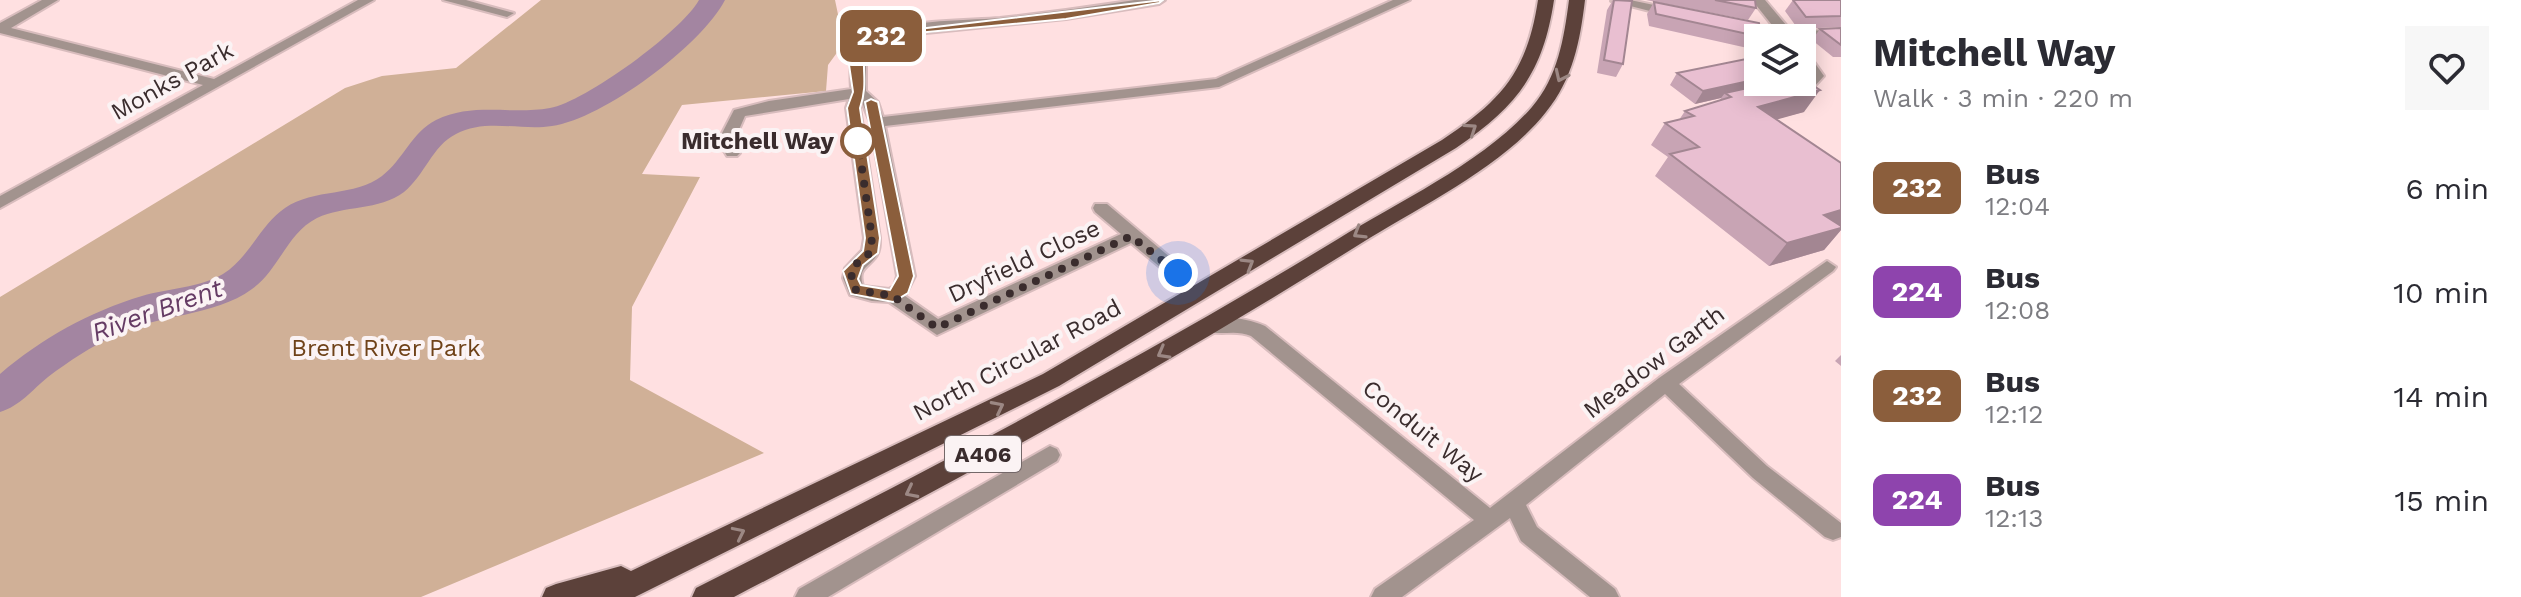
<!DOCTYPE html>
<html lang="en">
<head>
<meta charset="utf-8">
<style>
	:root { --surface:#fff; --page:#f7f7f7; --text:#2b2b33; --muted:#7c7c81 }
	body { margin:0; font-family:"Work Sans",sans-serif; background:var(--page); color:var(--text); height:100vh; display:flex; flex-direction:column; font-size:30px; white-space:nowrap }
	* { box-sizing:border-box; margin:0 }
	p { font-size:26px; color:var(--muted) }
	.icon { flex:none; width:44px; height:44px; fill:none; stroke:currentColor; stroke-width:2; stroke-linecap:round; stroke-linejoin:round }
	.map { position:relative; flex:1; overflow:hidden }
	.details { display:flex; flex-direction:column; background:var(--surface); width:680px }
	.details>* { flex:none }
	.badge { padding:0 16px; border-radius:12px; font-size:28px; line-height:52px }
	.tools { position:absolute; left:1744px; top:24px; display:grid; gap:16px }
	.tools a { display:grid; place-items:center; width:72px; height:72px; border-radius:0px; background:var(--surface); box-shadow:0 4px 20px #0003; font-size:40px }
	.you { position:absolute; width:40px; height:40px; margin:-20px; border:6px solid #fff; border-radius:50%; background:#1a73e8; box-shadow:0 0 0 12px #1a73e833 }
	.map>.badge { position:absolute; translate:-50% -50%; box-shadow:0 0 0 4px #fff }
	.round { display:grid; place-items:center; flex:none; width:84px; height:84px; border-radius:0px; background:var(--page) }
	.headline { display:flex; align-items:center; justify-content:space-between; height:136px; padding:0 32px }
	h1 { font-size:38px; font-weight:700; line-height:60px }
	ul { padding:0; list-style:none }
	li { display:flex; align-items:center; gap:24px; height:104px; padding:0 32px }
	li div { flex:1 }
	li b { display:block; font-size:30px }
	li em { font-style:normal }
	li .badge { min-width:88px; font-weight:700; text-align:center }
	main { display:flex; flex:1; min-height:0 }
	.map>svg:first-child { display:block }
	.green { fill:#d0b097 }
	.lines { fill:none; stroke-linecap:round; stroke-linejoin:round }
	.river { fill:#a385a1; fill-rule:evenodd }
	.minor-casing { stroke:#d8bcbd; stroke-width:4 }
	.trunk-casing { stroke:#d8bcbd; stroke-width:4 }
	.minor { fill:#a2938e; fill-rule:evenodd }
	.trunk { fill:#5c413a; fill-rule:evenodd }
	.wall { fill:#c8a4b4 }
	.shaded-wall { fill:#a38692 }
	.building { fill:#e9bfd1; stroke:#a38692; stroke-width:2 }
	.oneway { stroke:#9c8884 }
	.line { fill:#8b5e3c; stroke:#fff; stroke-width:2 }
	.walk { stroke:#3a2c2d; stroke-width:8; stroke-dasharray:0 14.4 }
	.stop-dot { fill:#fff; stroke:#8b5e3c; stroke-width:4 }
	.labels { text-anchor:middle; stroke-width:8; stroke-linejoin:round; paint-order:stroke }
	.shield { fill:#fbf3f4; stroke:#746869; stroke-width:2 }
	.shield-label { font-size:22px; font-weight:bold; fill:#3a2c2d }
	.street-label { font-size:24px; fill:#3a2c2d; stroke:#fbf3f4 }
	.stop-label { font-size:24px; font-weight:bold; fill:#3a2c2d; stroke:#fbf3f4; text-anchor:end }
	.park-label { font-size:24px; fill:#6f4218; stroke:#fbf3f4 }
	.water-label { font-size:26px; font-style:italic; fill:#663c65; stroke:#fbf3f4 }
</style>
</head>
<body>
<main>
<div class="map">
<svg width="1841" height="597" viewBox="0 0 1841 597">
	<rect width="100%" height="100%" fill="#ffe0e1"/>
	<path class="green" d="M541 0H835L844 43 828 65 826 91 682 105 642 174 700 177 632 307 630 380 764 453 421 597H0V297L345 88 382 76 456 68Z"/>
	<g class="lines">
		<path class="river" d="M699 0H725C702 45 603 119 552 126 521 131 485 118 456 134 432 146 425 175 404 192 379 211 344 205 317 218 287 233 279 270 252 289 214 317 157 314 115 335 91 347 69 361 48 377 32 390 20 406 0 412V374C42 338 89 312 142 296 169 288 199 288 223 274 250 257 260 225 285 208 314 188 355 197 382 176 403 160 412 132 436 120 473 102 511 115 550 108 585 102 682 31 699 0Z"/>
		<defs>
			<g id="minor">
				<path d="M42 0H58L11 28 214 79 358 0H374L0 208V196L203 85 0 33V23Z"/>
				<path d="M443 0H466L514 13 507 17Z"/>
				<path d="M1135 0H1165L1159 4 1066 19 906 35C891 38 875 41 866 55V91L878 102 883 117 1216 79 1393 0H1410L1219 87 885 126 915 276 905 296 938 319 1121 234 1095 212 1093 208 1095 204H1107L1184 269 1187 273 1184 277H1172L1131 243 937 335 889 302 872 301 850 295 843 278 845 268 862 250 864 238 846 108 849 99 745 116 734 141 740 153 737 156H727L718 141 734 110 769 101 851 89C850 71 848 50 866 39 896 19 963 21 1000 18 1045 13 1090 7 1135 0ZM862 102 870 122 897 276 894 286 889 289 863 286C858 269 866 269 875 258 880 252 880 245 880 238L860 108Z"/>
				<path d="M1630 0 1678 10 1680 13 1673 17 1611 1Z"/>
				<path d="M1752 0H1765L1792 32 1841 29V37L1778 38 1732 29V23L1737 22 1776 30Z"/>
				<path d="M1802 51 1807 52 1824 76 1812 89 1783 93V87L1802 83 1809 75 1802 65Z"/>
				<path d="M1827 261 1836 267 1833 271 1679 384 1767 466 1841 523V537L1833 540 1825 537 1753 478 1665 394 1526 505 1537 527 1615 589 1619 597H1590L1521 541 1510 518 1402 597H1371L1375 589 1474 520 1251 336C1236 329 1221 336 1205 331L1203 326 1205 321C1226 315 1245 318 1265 326L1490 508 1659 378Z"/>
				<path d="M1050 446 1057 449 1060 455 1057 461 828 597H795L799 589Z"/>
			</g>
			<g id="trunk">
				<path d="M1538 0H1554C1543 74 1516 107 1456 148L1059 386 635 597H542L546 588 556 584 621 566 631 571 1043 374 1442 140C1502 100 1527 72 1538 0Z"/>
				<path d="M1569 0H1585C1580 41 1573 79 1546 112 1503 167 1419 207 1360 244 1156 372 947 486 734 597H692L696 588C914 478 1129 366 1338 239 1400 201 1484 162 1532 107 1558 77 1564 38 1569 0Z"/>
			</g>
		</defs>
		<use href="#minor" class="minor-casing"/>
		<use href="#trunk" class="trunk-casing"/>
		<use href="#minor" class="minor"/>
		<use href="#trunk" class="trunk"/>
	</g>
	<g class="wall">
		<path d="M1613 0H1627L1623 64 1616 77 1597 73 1607 10Z"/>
		<path d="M1646 0H1755L1756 8 1748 20Z"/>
		<path d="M1793 0H1841V27L1798 29 1785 11Z"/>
		<path d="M1654 2 1761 37 1758 38V41L1752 49 1649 26 1647 14Z"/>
		<path d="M1841 28V57H1833L1812 40 1820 29Z"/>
		<path d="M1677 73 1758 82H1771V83L1804 112 1776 119 1841 226V230L1824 250 1769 266 1655 176 1668 157 1651 145 1665 123 1679 120 1685 111 1719 101 1721 98 1695 104 1670 85Z"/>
		<path d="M1841 355V366L1835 361Z"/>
	</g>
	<g class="shaded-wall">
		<path d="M1758 79V82H1771L1767 88 1725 93 1721 98 1695 104 1703 91Z"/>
		<path d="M1820 90 1804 112 1743 129 1758 107Z"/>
		<path d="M1841 195V225L1838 228 1806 237Z"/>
		<path d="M1841 228V230L1824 250 1769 266 1787 243Z"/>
	</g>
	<g class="building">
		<path d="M1614 0 1632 1 1623 64 1604 60Z"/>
		<path d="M1715 0H1755L1756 8Z"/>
		<path d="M1793 0H1841V16L1806 17Z"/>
		<path d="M1654 2 1759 23 1761 37 1656 14Z"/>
		<path d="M1841 28V45L1820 29Z"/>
		<path d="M1751 58 1758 63V79L1703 91 1677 73Z"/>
		<path d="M1802 78 1820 90 1758 107 1841 163V210L1824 215 1841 226V228L1787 243 1670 154 1699 147 1665 123 1694 116 1685 111 1731 97 1725 93 1775 82H1802Z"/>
	</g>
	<defs><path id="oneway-chevron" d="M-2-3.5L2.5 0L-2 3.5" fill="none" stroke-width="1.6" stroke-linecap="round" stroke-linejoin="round" transform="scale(2)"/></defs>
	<g class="oneway">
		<use href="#oneway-chevron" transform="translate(1561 76) rotate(115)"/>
		<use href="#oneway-chevron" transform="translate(1471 129) rotate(-34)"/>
		<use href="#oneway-chevron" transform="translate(1359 233) rotate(149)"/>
		<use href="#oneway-chevron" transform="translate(1248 264) rotate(-31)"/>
		<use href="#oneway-chevron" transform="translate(1163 353) rotate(151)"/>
		<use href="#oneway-chevron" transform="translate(998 407) rotate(-27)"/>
		<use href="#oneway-chevron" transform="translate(911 492) rotate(153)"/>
		<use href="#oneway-chevron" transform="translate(739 533) rotate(-26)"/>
	</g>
	<path class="line" d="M1159 3 1066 19 906 34C841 47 875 65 860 108L880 238 878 253 863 265 858 279 861 285 890 290 898 276 865 102 871 99 878 102 914 276 908 293 893 302 851 294 843 271 863 251 865 238 847 108 853 92 849 65 860 42 876 34 1163 0Z"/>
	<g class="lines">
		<path class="walk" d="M858 141 872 238 870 253C854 264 846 271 856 290L893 296 937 328 1131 236 1178 273"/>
	</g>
	<circle class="stop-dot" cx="858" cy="141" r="16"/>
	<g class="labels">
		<rect class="shield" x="945" y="436" width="76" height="36" rx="6"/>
		<g class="shield-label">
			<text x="983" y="462">A406</text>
		</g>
		<g class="street-label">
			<text transform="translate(172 81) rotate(-29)" y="8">Monks Park</text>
			<text transform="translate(1024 261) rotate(-25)" y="8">Dryfield Close</text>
			<text transform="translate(1017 360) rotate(-28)" y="8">North Circular Road</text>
			<text transform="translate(1654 362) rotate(-37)" y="8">Meadow Garth</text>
			<text transform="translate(1423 431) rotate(39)" y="8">Conduit Way</text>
		</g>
		<g class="stop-label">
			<text x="834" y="149">Mitchell Way</text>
		</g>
		<g class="park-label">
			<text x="386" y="356">Brent River Park</text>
		</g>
		<g class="water-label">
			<text transform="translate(157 310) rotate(-20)" y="9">River Brent</text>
		</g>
	</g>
</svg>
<div class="tools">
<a><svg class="icon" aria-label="layers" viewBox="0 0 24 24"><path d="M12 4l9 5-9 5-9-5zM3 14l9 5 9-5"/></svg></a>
</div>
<div class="you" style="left:1178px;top:273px"></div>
<b class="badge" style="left:881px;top:36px;background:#8b5e3c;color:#fff">232</b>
</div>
<section class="details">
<div class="headline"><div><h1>Mitchell Way</h1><p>Walk · 3 min · 220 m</p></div><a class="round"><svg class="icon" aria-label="heart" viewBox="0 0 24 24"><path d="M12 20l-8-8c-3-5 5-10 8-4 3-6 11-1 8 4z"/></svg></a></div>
<ul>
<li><span class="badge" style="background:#8b5e3c;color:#fff">232</span><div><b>Bus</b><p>12:04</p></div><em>6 min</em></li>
<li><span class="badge" style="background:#8e44ad;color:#fff">224</span><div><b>Bus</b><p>12:08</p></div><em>10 min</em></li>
<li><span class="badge" style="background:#8b5e3c;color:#fff">232</span><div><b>Bus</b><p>12:12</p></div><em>14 min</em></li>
<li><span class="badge" style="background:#8e44ad;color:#fff">224</span><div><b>Bus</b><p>12:13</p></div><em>15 min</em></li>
</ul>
</section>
</main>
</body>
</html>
